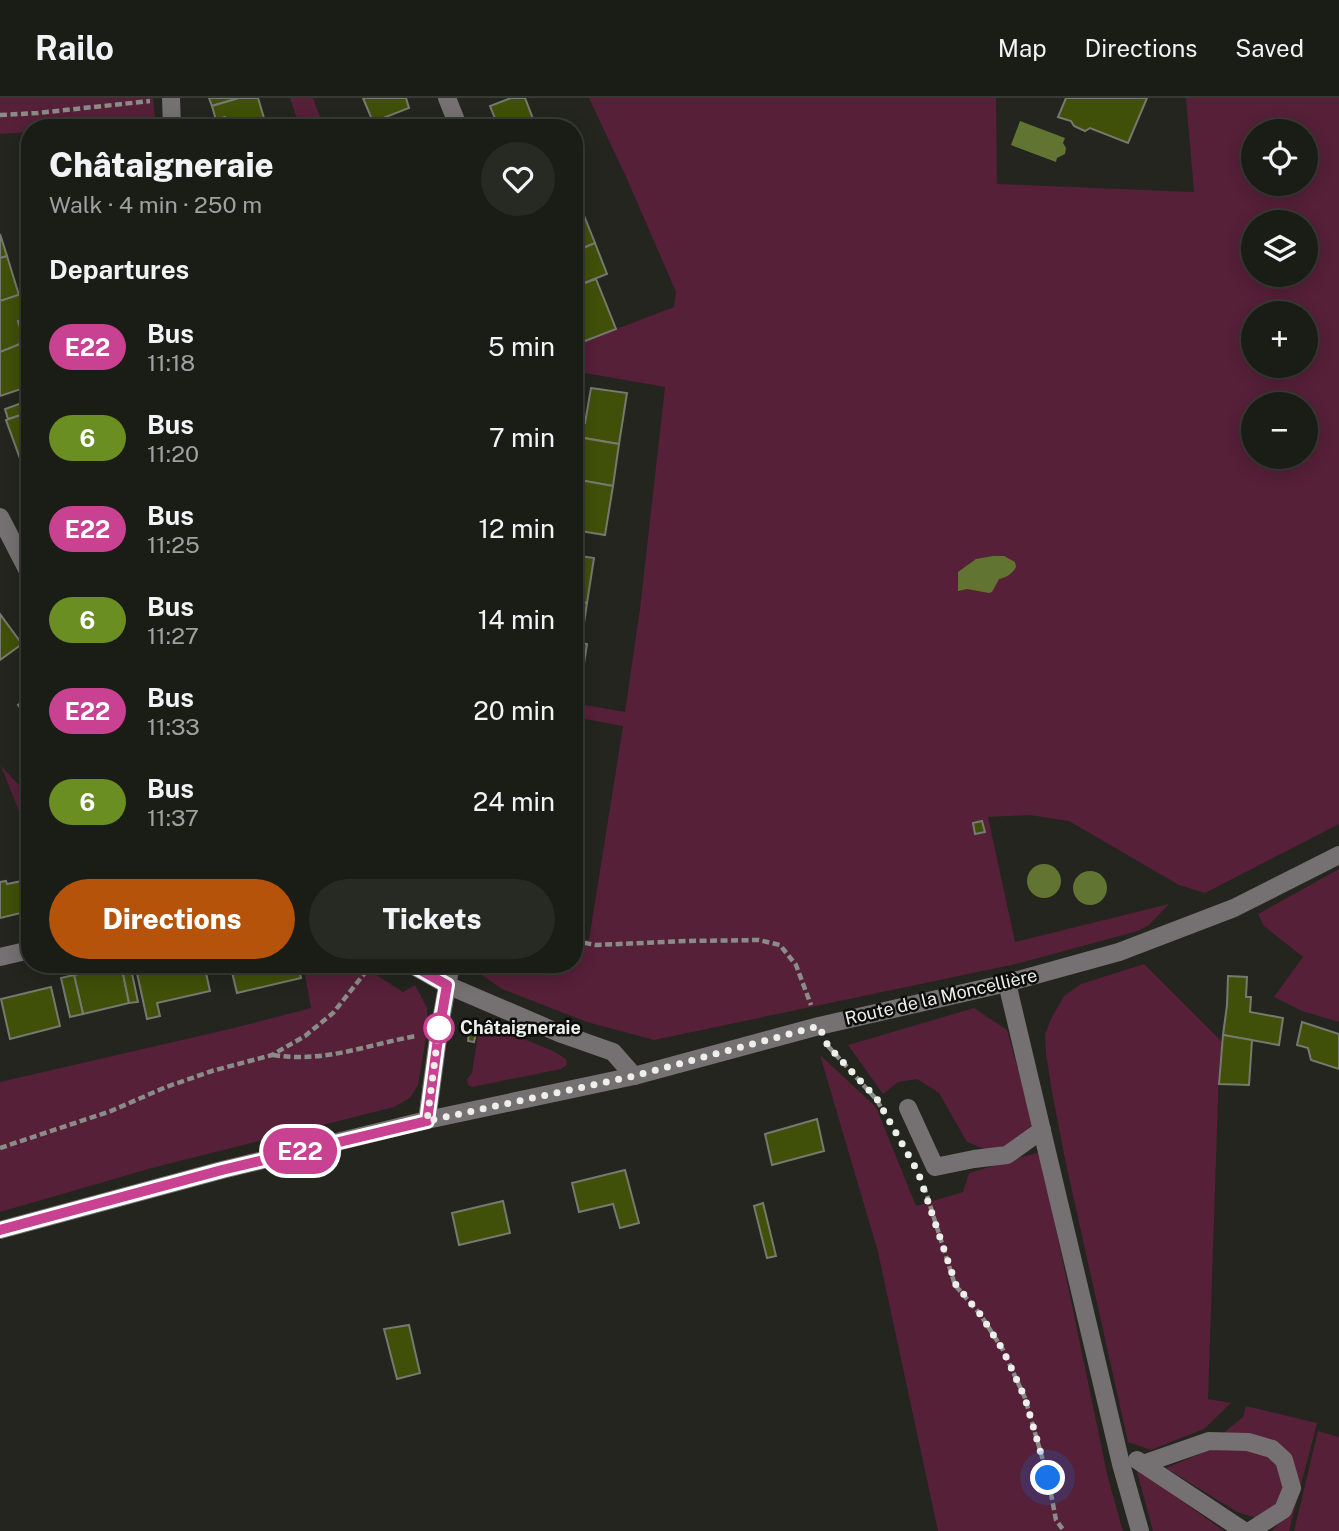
<!DOCTYPE html>
<html lang="en">
<head>
<meta charset="utf-8">
<style>
	:root { --surface:#1a1c16; --page:#272923; --text:#f1f3f6; --muted:#9fa1a1; --line:#383a35; --accent:#b45309 }
	body { margin:0; font-family:"Public Sans",sans-serif; background:var(--page); color:var(--text); height:100vh; display:flex; flex-direction:column; font-size:26px; white-space:nowrap }
	* { box-sizing:border-box; margin:0 }
	p { font-size:23px; color:var(--muted) }
	.icon { flex:none; width:38px; height:38px; fill:none; stroke:currentColor; stroke-width:2; stroke-linecap:round; stroke-linejoin:round }
	.map { position:relative; flex:1; overflow:hidden }
	.sheet { position:absolute; left:21px; top:21px; width:562px; height:854px; display:flex; flex-direction:column; background:var(--surface); border-radius:28px; box-shadow:0 4px 18px #0003,0 0 0 2px var(--line) }
	.sheet>* { flex:none }
	.badge { padding:0 14px; border-radius:23px; font-size:24px; line-height:46px }
	.controls { position:absolute; left:1241px; top:21px; display:grid; gap:14px }
	.controls a { display:grid; place-items:center; width:77px; height:77px; border-radius:50%; background:var(--surface); box-shadow:0 4px 18px #0003,0 0 0 2px var(--line); font-size:35px }
	.you { position:absolute; width:35px; height:35px; margin:-18px; border:5px solid #fff; border-radius:50%; background:#1a73e8; box-shadow:0 0 0 10px #1a73e833 }
	.map>.badge { position:absolute; translate:-50% -50%; box-shadow:0 0 0 4px #fff }
	h2 { padding:0 28px; font-size:26px; line-height:63px }
	.round { display:grid; place-items:center; flex:none; width:74px; height:74px; border-radius:37px; background:var(--page) }
	.head { display:flex; align-items:center; justify-content:space-between; height:119px; padding:0 28px }
	h1 { font-size:33px; font-weight:800; line-height:52px }
	.action { display:flex; gap:14px; margin-top:auto; padding:14px 28px }
	.action a { flex:1; height:80px; border-radius:42px; background:var(--accent); color:#fff; font-size:28px; font-weight:800; line-height:80px; text-align:center }
	.action a+a { background:var(--page); color:var(--text) }
	ul { padding:0; list-style:none }
	li { display:flex; align-items:center; gap:21px; height:91px; padding:0 28px }
	li div { flex:1 }
	li b { display:block; font-size:26px }
	li em { font-style:normal }
	li .badge { min-width:77px; font-weight:700; text-align:center }
	header { display:flex; align-items:center; gap:42px; box-sizing:border-box; height:98px; padding:0 35px; background:var(--surface); border-bottom:2px solid var(--line) }
	header strong { font-size:33px }
	nav { display:flex; gap:38px; margin-inline-start:auto; font-size:24px }
	.map>svg:first-child { display:block }
	.green { fill:#562038; fill-rule:evenodd }
	.water { fill:#627432 }
	.building { fill:#405008; stroke:#767970; stroke-width:2 }
	.lines { fill:none; stroke-linecap:round; stroke-linejoin:round }
	.path { stroke:#8a8c87; stroke-width:4.5; stroke-dasharray:7 3.5; stroke-linecap:butt }
	.minor { stroke:#757072; stroke-width:18 }
	.line-casing { stroke:#fff; stroke-width:16 }
	.line { stroke:#c94191; stroke-width:10 }
	.walk { stroke:#edefea; stroke-width:7; stroke-dasharray:0 12.6 }
	.stop-dot { fill:#fff; stroke:#c94191; stroke-width:3.5 }
	.labels { text-anchor:middle; stroke-width:5; stroke-linejoin:round; paint-order:stroke }
	.street-label { font-size:18px; fill:#edefea; stroke:#0d0e0b }
	.stop-label { font-size:18px; font-weight:bold; fill:#edefea; stroke:#0d0e0b; text-anchor:start }
</style>
</head>
<body>
<header>
<strong>Railo</strong>
<nav><a>Map</a><a>Directions</a><a>Saved</a></nav>
</header>
<div class="map">
<svg width="1339" height="1433" viewBox="0 0 1339 1433">
	<rect width="100%" height="100%" fill="#23251e"/>
	<g class="green">
		<path d="M0 0H153L155 20 81 30H30V34L0 36Z"/>
		<path d="M290 0H313L324 30H300Z"/>
		<path d="M589 0H996L997 86 1194 94 1186 0H1339V726L1205 795 1179 787 1069 723 1029 717 988 719 1015 844 1169 806 1149 827 1138 833 1016 866 654 942 587 924 502 891 479 875 475 866H574V840L589 842 623 628 574 619V605L625 614 640 511 665 289 585 275V261L580 245 674 209 676 194 627 81ZM1253 33H1306V86H1253ZM1253 124H1306V177H1253ZM1253 215H1306V268H1253ZM1253 306H1306V359H1253Z"/>
		<path d="M1 668 30 699V741Z"/>
		<path d="M1339 771V924L1302 913 1274 899 1303 859 1264 828 1258 816Z"/>
		<path d="M303 866H359L403 894 415 887 427 910 428 928 418 987 410 1000 394 1009 152 1070 0 1114V984L234 930 311 910Z"/>
		<path d="M1144 866 1222 944 1219 971 1208 1301 1231 1305 1204 1331 1151 1352 1128 1344 1066 1066 1052 994 1046 956 1045 936 1052 919 1064 898 1081 886Z"/>
		<path d="M974 910 1007 932 1033 1025 1029 1033 1003 1050 987 1052 967 1044 939 995 917 981 898 984 883 996 848 947Z"/>
		<path d="M480 923 553 953 566 961 567 967 561 971 472 989 468 987 467 981 472 975Z"/>
		<path d="M820 957 876 1009 916 1108 963 1094 969 1075 1040 1054 1108 1380 1123 1433H938L878 1154Z"/>
		<path d="M1246 1308 1317 1325 1289 1433H1272L1292 1410 1289 1356 1220 1338 1243 1319Z"/>
		<path d="M1318 1333 1339 1339V1433H1294Z"/>
		<path d="M1214 1350 1262 1354 1278 1363C1286 1397 1288 1403 1256 1420L1237 1414 1166 1370Z"/>
		<path d="M1136 1370 1224 1433H1153Z"/>
	</g>
	<g class="water">
		<path d="M1020 23 1065 40 1063 45 1066 50 1065 56 1057 60 1056 64 1011 47Z"/>
		<path d="M993 458H1004L1015 464 1016 469C1012 476 1007 479 999 481L992 494 989 495 967 491 958 493V474L976 461Z"/>
		<circle cx="1044" cy="783" r="17"/>
		<circle cx="1090" cy="790" r="17"/>
	</g>
	<g class="building">
		<path d="M209 0H239L212 8Z"/>
		<path d="M239 0H258L267 30H229L225 19 216 22 212 8Z"/>
		<path d="M363 0H406L409 10 373 24Z"/>
		<path d="M511 0H525L535 26 526 30H494L492 25 496 23 490 8Z"/>
		<path d="M1066 0H1147L1128 45 1090 30 1085 33 1074 28 1071 23 1058 19Z"/>
		<path d="M583 115 595 145 574 154V118Z"/>
		<path d="M0 136 7 158 0 160Z"/>
		<path d="M595 145 607 176 574 189V154Z"/>
		<path d="M7 158 19 197 0 203V160Z"/>
		<path d="M596 181 616 231 580 245 574 229V189Z"/>
		<path d="M21 196 28 219 18 223 22 237 30 234V242L0 254V203Z"/>
		<path d="M30 242V247L26 249 30 261V288L0 298V254Z"/>
		<path d="M591 290 627 295 619 346 574 338 575 324 585 325Z"/>
		<path d="M30 302V314L8 321 5 311Z"/>
		<path d="M30 314V364L22 366 6 322Z"/>
		<path d="M583 340 619 346 613 388 574 381V367L578 368Z"/>
		<path d="M574 381 613 388 605 437 574 432Z"/>
		<path d="M574 457 594 460 587 505 574 503Z"/>
		<path d="M574 503 587 505 581 545 574 543Z"/>
		<path d="M0 516 22 546 0 562Z"/>
		<path d="M574 543 581 545 574 591Z"/>
		<path d="M581 545 587 546 580 592 574 591Z"/>
		<path d="M30 598V623L18 607Z"/>
		<path d="M574 632 579 633 574 668Z"/>
		<path d="M982 723 985 734 975 736 973 725Z"/>
		<path d="M6 783 7 786 22 783 29 813 0 820V784Z"/>
		<path d="M121 866 129 905 83 916 74 877Z"/>
		<path d="M121 866H130L138 904 129 905Z"/>
		<path d="M135 866H204L210 893 157 905 160 918 147 921Z"/>
		<path d="M230 866H298L301 880 237 895Z"/>
		<path d="M74 877 83 916 70 919 61 880Z"/>
		<path d="M1228 878 1247 879 1246 899H1251L1250 914 1283 920 1279 947 1223 937 1227 907Z"/>
		<path d="M51 889 60 928 10 941 1 901Z"/>
		<path d="M1302 924 1339 936V971L1311 962 1308 950 1297 947Z"/>
		<path d="M470 929 477 930 474 944 468 943Z"/>
		<path d="M1223 937 1252 942 1249 987 1219 986Z"/>
		<path d="M817 1021 824 1053 772 1067 765 1036Z"/>
		<path d="M625 1072 639 1125 620 1130 613 1106 579 1114 572 1085Z"/>
		<path d="M503 1103 510 1135 459 1147 452 1115Z"/>
		<path d="M763 1105 776 1158 767 1160 754 1108Z"/>
		<path d="M409 1227 420 1275 397 1281 384 1231Z"/>
	</g>
	<g class="lines">
		<g class="path">
			<path d="M0 17 38 15 150 3"/>
			<path d="M574 843 596 847 687 843 759 842 780 847 796 867 811 907"/>
			<path d="M828 948 876 1001 885 1016"/>
			<path d="M273 957C325 965 366 947 416 938"/>
			<path d="M0 1050 111 1013 166 989 212 973 272 957 305 938 333 915 372 866"/>
			<path d="M924 1088 955 1187 980 1216 1003 1252 1025 1300 1048 1380 1056 1422 1064 1433"/>
		</g>
		<g class="minor">
			<path d="M171 0 172 30"/>
			<path d="M447 0 459 30"/>
			<path d="M0 419 30 477"/>
			<path d="M0 859 30 852"/>
			<path d="M410 866 447 887 559 935 613 954 634 978"/>
			<path d="M1007 885 1121 1366 1140 1433"/>
			<path d="M908 1010 935 1069 974 1061 1007 1057 1042 1032"/>
			<path d="M427 1022 439 933 451 866"/>
			<path d="M0 1132 222 1072 427 1022 634 978 819 928 1007 885 1119 854 1234 810 1339 757"/>
			<path d="M1137 1362 1244 1433"/>
			<path d="M1143 1366 1209 1343 1248 1344 1272 1351 1284 1362 1292 1390 1283 1412 1250 1433"/>
		</g>
	</g>
	<g class="lines">
		<defs>
			<path id="line" d="M0 1132 222 1072 427 1023 439 933 447 887 410 866"/>
		</defs>
		<use href="#line" class="line-casing"/>
		<use href="#line" class="line"/>
		<path class="walk" d="M439 930 427 1023 634 978 819 928 828 948 877 1001 918 1074 956 1187 980 1216 1003 1252 1025 1300 1048 1380"/>
	</g>
	<circle class="stop-dot" cx="439" cy="930" r="14"/>
	<g class="labels">
		<g class="street-label">
			<text transform="translate(941 899) rotate(-13)" y="6">Route de la Moncellière</text>
		</g>
		<g class="stop-label">
			<text x="460" y="936">Châtaigneraie</text>
		</g>
	</g>
</svg>
<div class="controls">
<a><svg class="icon" aria-label="locate" viewBox="0 0 24 24"><circle cx="12" cy="12" r="6"/><path d="M12 2v4M12 18v4M2 12h4M18 12h4"/></svg></a>
<a><svg class="icon" aria-label="layers" viewBox="0 0 24 24"><path d="M12 4l9 5-9 5-9-5zM3 14l9 5 9-5"/></svg></a>
<a>+</a>
<a>−</a>
</div>
<div class="you" style="left:1048px;top:1380px"></div>
<b class="badge" style="left:300px;top:1053px;background:#c94191;color:#fff">E22</b>
<section class="sheet">
<div class="head"><div><h1>Châtaigneraie</h1><p>Walk · 4 min · 250 m</p></div><a class="round"><svg class="icon" aria-label="heart" viewBox="0 0 24 24"><path d="M12 20l-8-8c-3-5 5-10 8-4 3-6 11-1 8 4z"/></svg></a></div>
<h2>Departures</h2>
<ul>
<li><span class="badge" style="background:#c94191;color:#fff">E22</span><div><b>Bus</b><p>11:18</p></div><em>5 min</em></li>
<li><span class="badge" style="background:#6b8e23;color:#fff">6</span><div><b>Bus</b><p>11:20</p></div><em>7 min</em></li>
<li><span class="badge" style="background:#c94191;color:#fff">E22</span><div><b>Bus</b><p>11:25</p></div><em>12 min</em></li>
<li><span class="badge" style="background:#6b8e23;color:#fff">6</span><div><b>Bus</b><p>11:27</p></div><em>14 min</em></li>
<li><span class="badge" style="background:#c94191;color:#fff">E22</span><div><b>Bus</b><p>11:33</p></div><em>20 min</em></li>
<li><span class="badge" style="background:#6b8e23;color:#fff">6</span><div><b>Bus</b><p>11:37</p></div><em>24 min</em></li>
</ul>
<div class="action"><a>Directions</a><a>Tickets</a></div>
</section>
</div>
</body>
</html>
